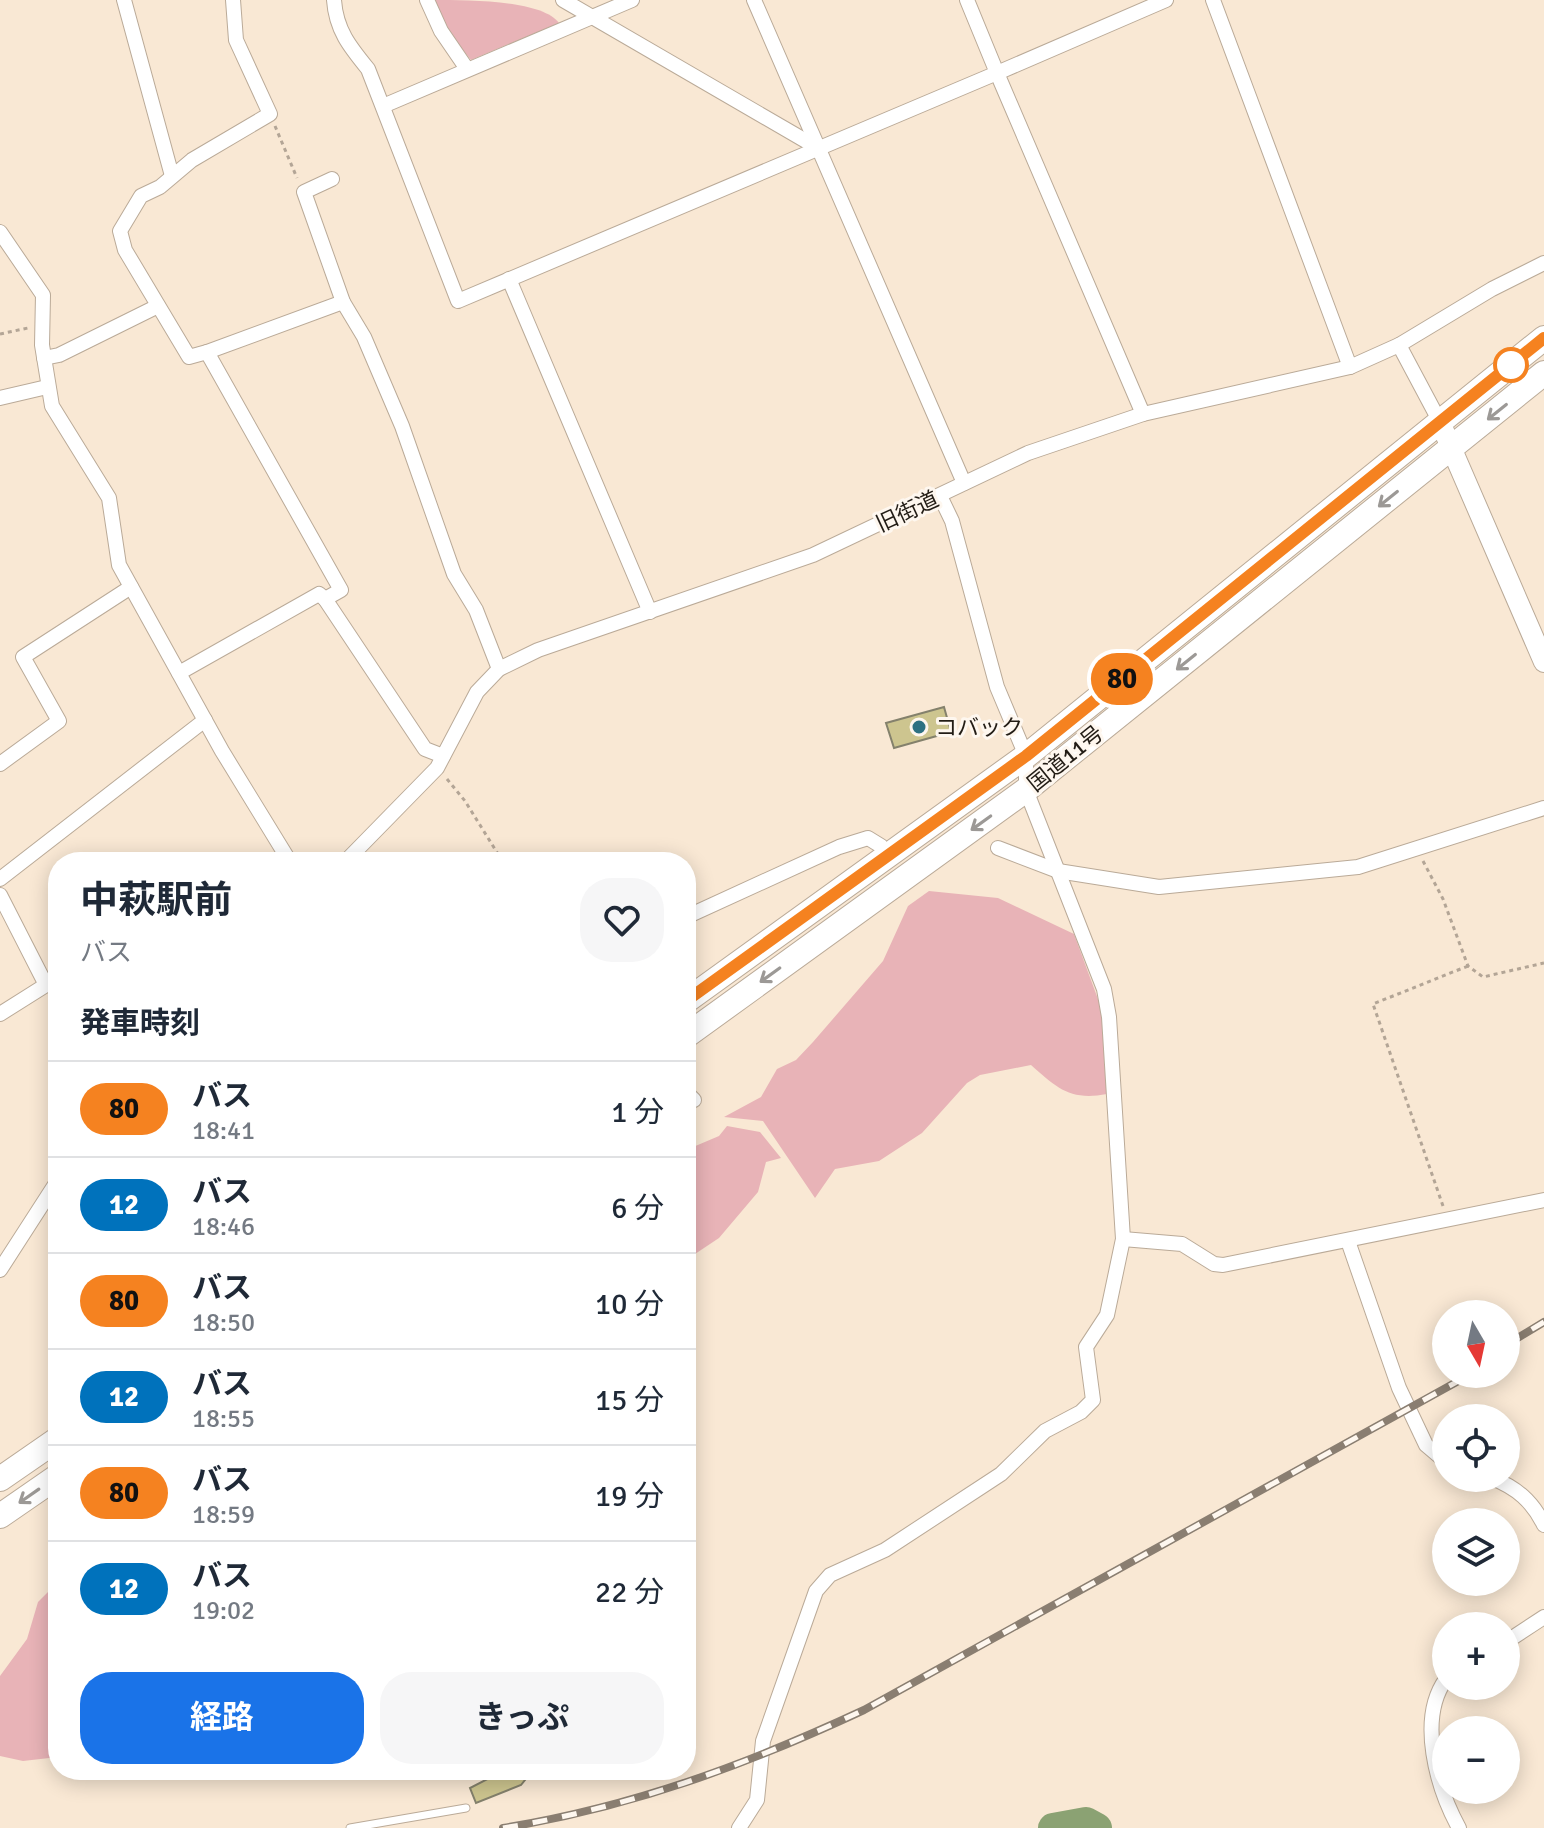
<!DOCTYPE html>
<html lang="ja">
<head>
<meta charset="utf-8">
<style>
	:root { --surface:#fff; --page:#f6f6f7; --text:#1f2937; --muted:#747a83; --line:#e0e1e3; --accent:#1a73e8 }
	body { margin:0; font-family:Signika,"Noto Sans JP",sans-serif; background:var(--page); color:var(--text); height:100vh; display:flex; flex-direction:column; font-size:30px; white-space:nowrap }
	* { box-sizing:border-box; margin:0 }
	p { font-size:26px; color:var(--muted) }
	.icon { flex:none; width:44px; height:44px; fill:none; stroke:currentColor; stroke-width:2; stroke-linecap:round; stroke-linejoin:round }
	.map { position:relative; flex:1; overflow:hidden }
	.details { position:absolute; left:48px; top:852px; width:648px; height:928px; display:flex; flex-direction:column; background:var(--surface); border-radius:32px; box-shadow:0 4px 20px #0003 }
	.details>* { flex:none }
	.badge { padding:0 16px; border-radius:26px; font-size:28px; line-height:52px }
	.needle { width:52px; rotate:171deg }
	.tools { position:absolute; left:1432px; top:1300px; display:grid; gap:16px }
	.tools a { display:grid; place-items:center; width:88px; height:88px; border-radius:50%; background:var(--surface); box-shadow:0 4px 20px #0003; font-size:40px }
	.map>.badge { position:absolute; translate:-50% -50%; box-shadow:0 0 0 4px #fff }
	h2 { padding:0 32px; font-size:30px; line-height:72px }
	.round { display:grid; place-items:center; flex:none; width:84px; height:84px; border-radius:32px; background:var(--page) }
	.head { display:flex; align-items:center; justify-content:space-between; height:136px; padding:0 32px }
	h1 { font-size:38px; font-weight:700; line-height:60px }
	.primary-button { display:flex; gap:16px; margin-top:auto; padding:16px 32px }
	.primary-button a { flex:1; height:92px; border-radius:32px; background:var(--accent); color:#fff; font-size:32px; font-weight:700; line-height:92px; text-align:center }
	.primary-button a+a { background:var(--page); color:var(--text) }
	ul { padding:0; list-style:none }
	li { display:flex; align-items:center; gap:24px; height:96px; padding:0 32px; border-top:2px solid var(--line) }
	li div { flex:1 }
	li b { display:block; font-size:30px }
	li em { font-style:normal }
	li .badge { min-width:88px; font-weight:700; text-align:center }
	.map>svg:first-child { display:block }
	.green { fill:#e8b3b7 }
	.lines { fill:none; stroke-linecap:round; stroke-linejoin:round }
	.river { stroke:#8ba273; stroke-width:30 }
	.building { fill:#cdc58f; stroke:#84816c; stroke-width:2 }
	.service-casing { stroke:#baaa98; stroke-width:9 }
	.minor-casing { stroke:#baaa98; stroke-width:16 }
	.secondary-casing { stroke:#baaa98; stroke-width:22 }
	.trunk-casing { stroke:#baaa98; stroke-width:26 }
	.path { stroke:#b3a596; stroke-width:3; stroke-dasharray:4 4; stroke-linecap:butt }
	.service { stroke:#fff; stroke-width:7 }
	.minor { stroke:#fff; stroke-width:14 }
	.secondary { stroke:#fff; stroke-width:20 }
	.trunk { stroke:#fff; stroke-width:24 }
	.rail-casing { stroke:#8a7e71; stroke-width:8 }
	.rail { stroke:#fef7ef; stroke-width:5; stroke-dasharray:15; stroke-linecap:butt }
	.oneway { stroke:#9c9996 }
	.line-casing { stroke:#fff; stroke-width:18 }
	.line { stroke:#f58220; stroke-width:12 }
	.stop-dot { fill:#fff; stroke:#f58220; stroke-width:4 }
	.poi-dot { fill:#2e7182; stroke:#fef7ef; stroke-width:3 }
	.labels { text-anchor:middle; stroke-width:6; stroke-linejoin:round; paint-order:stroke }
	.street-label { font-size:22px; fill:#221c15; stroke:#fef7ef }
	.poi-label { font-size:22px; fill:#221c15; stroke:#fef7ef; text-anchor:start }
</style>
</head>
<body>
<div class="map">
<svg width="1544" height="1828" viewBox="0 0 1544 1828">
	<rect width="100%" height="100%" fill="#f9e8d4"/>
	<g class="green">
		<path d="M434 0C469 0 542 0 559 23L471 60 448 32Z"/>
		<path d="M929 891 998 898 1074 934 1102 1010 1107 1094C1070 1101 1057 1088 1031 1065L980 1075 967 1083 922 1133 879 1161 835 1169 815 1198 763 1121 724 1117 761 1097 777 1069 796 1060 813 1042 883 961 908 906Z"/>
		<path d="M727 1126 760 1132 781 1158 766 1162 758 1192 719 1238 689 1258 686 1266V1150L719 1136Z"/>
		<path d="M58 1582V1757L23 1761 0 1756V1676L27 1639 38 1602Z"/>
	</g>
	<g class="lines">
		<path class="river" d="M1053 1828 1086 1822 1097 1828"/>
	</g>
	<g class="building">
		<path d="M944 707 951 732 894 748 886 723Z"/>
		<path d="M505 1770H533L521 1785 476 1803 470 1788Z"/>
	</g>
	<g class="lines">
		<defs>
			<path id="service" d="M350 1828 466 1808"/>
			<g id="minor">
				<path d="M124 0 172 176"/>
				<path d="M334 0C336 30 350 47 368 69L458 301 997 73 967 0"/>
				<path d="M427 0 441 31 467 69"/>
				<path d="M563 0 818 148"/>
				<path d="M754 0 964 483"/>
				<path d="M1213 0 1350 367"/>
				<path d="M383 106 632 0"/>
				<path d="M332 179 304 192 343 302 364 337 402 426 454 574 476 610 499 669"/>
				<path d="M0 232 43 295 42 345 52 406 109 498 119 565 222 751 290 862"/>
				<path d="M509 279 650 612"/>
				<path d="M343 302 207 352 341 590 325 599 425 749 443 756"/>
				<path d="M1399 345 1440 422"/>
				<path d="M207 352 189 357 125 250 120 231 141 196 160 187 192 160 270 114 236 40 233 0"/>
				<path d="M44 358 59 355 158 306"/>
				<path d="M0 398 47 387"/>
				<path d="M1143 414 997 73 1166 0"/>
				<path d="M179 673 319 594 325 599"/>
				<path d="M0 764 59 721 23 657 131 587"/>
				<path d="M998 848 1058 871 1159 887 1358 867 1544 808"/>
				<path d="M345 862 437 768 477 692 499 669 538 650 813 555 1028 453 1143 414 1350 367 1399 345 1492 289 1544 263"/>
				<path d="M0 879 205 720"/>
				<path d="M0 895 46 985 0 1014"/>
				<path d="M686 917 839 847 868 838 881 846 889 857"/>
				<path d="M686 1092 694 1100"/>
				<path d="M1123 1239 1182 1244 1214 1264 1223 1265 1544 1200"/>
				<path d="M1348 1241 1399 1388 1426 1445 1446 1462"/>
				<path d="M0 1270 58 1180"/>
				<path d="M1492 1478C1517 1488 1532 1501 1544 1525"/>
				<path d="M1506 1642 1544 1617"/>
				<path d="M1446 1679C1417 1719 1437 1788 1459 1828"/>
				<path d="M739 1828 757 1800 763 1741 816 1591 830 1575 885 1550 1001 1474 1045 1431 1081 1412 1093 1400 1086 1347 1107 1315 1123 1239 1109 1017 1104 989 1026 790V756L997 687 952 521 940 496"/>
			</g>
			<path id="secondary" d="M1440 422 1544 662"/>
			<g id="trunk">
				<path d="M686 1001 1026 756 1544 338"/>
				<path d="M686 1036 1026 790 1544 373"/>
				<path d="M0 1479 58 1439"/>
				<path d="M0 1516 58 1476"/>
			</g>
		</defs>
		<use href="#service" class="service-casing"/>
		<use href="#minor" class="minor-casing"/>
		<use href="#secondary" class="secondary-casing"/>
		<use href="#trunk" class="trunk-casing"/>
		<g class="path">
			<path d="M275 126 297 178"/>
			<path d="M0 334 28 328"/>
			<path d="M447 779 465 801 503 862"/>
			<path d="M1423 861 1443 899 1468 966 1483 977 1544 963"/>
			<path d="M1443 1206 1373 1004 1468 966"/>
		</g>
		<use href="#service" class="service"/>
		<use href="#minor" class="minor"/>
		<use href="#secondary" class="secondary"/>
		<use href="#trunk" class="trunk"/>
		<defs>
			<g id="rail">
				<path d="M1506 1345 1544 1322"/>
				<path d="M503 1828C632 1807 746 1765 864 1710L1471 1374"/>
			</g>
		</defs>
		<use href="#rail" class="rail-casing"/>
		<use href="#rail" class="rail"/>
	</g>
	<defs><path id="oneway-shaft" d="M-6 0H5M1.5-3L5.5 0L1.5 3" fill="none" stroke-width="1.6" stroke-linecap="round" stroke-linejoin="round" transform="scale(2)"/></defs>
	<g class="oneway">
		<use href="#oneway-shaft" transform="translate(1497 412) rotate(141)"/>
		<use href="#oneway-shaft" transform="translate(1388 499) rotate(141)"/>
		<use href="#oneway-shaft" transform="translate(1186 662) rotate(141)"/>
		<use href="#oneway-shaft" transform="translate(981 823) rotate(144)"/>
		<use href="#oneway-shaft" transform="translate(770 975) rotate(144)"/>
		<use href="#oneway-shaft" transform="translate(29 1496) rotate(145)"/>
	</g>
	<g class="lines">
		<defs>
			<path id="line" d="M686 1001 1026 756 1544 338"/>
		</defs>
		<use href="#line" class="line-casing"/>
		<use href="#line" class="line"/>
	</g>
	<circle class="stop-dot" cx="1511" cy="365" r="16"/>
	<circle class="poi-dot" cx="919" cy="727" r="8"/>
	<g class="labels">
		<g class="street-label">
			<text transform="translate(907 511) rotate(-25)" y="8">旧街道</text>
			<text transform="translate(1065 758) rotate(-39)" y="8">国道11号</text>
		</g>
		<g class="poi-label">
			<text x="935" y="735">コバック</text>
		</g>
	</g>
</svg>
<div class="tools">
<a><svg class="needle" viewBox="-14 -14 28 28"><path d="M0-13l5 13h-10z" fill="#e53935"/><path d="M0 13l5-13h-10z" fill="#747a83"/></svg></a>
<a><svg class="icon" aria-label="locate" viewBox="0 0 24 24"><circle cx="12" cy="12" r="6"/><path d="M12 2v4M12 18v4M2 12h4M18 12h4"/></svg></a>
<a><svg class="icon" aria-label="layers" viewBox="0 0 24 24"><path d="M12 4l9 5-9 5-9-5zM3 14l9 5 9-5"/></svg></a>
<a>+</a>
<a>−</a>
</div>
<b class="badge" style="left:1122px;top:679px;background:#f58220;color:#111">80</b>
<section class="details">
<div class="head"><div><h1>中萩駅前</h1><p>バス</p></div><a class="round"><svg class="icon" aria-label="heart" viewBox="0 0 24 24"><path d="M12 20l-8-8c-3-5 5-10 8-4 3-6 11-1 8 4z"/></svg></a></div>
<h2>発車時刻</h2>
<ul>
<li><span class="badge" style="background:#f58220;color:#111">80</span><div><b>バス</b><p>18:41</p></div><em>1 分</em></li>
<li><span class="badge" style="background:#0072bc;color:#fff">12</span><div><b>バス</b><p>18:46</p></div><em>6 分</em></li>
<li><span class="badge" style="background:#f58220;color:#111">80</span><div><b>バス</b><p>18:50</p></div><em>10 分</em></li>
<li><span class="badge" style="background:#0072bc;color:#fff">12</span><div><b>バス</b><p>18:55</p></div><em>15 分</em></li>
<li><span class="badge" style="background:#f58220;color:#111">80</span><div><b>バス</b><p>18:59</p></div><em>19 分</em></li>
<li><span class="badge" style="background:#0072bc;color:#fff">12</span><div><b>バス</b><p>19:02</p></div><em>22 分</em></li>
</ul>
<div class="primary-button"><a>経路</a><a>きっぷ</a></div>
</section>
</div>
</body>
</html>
